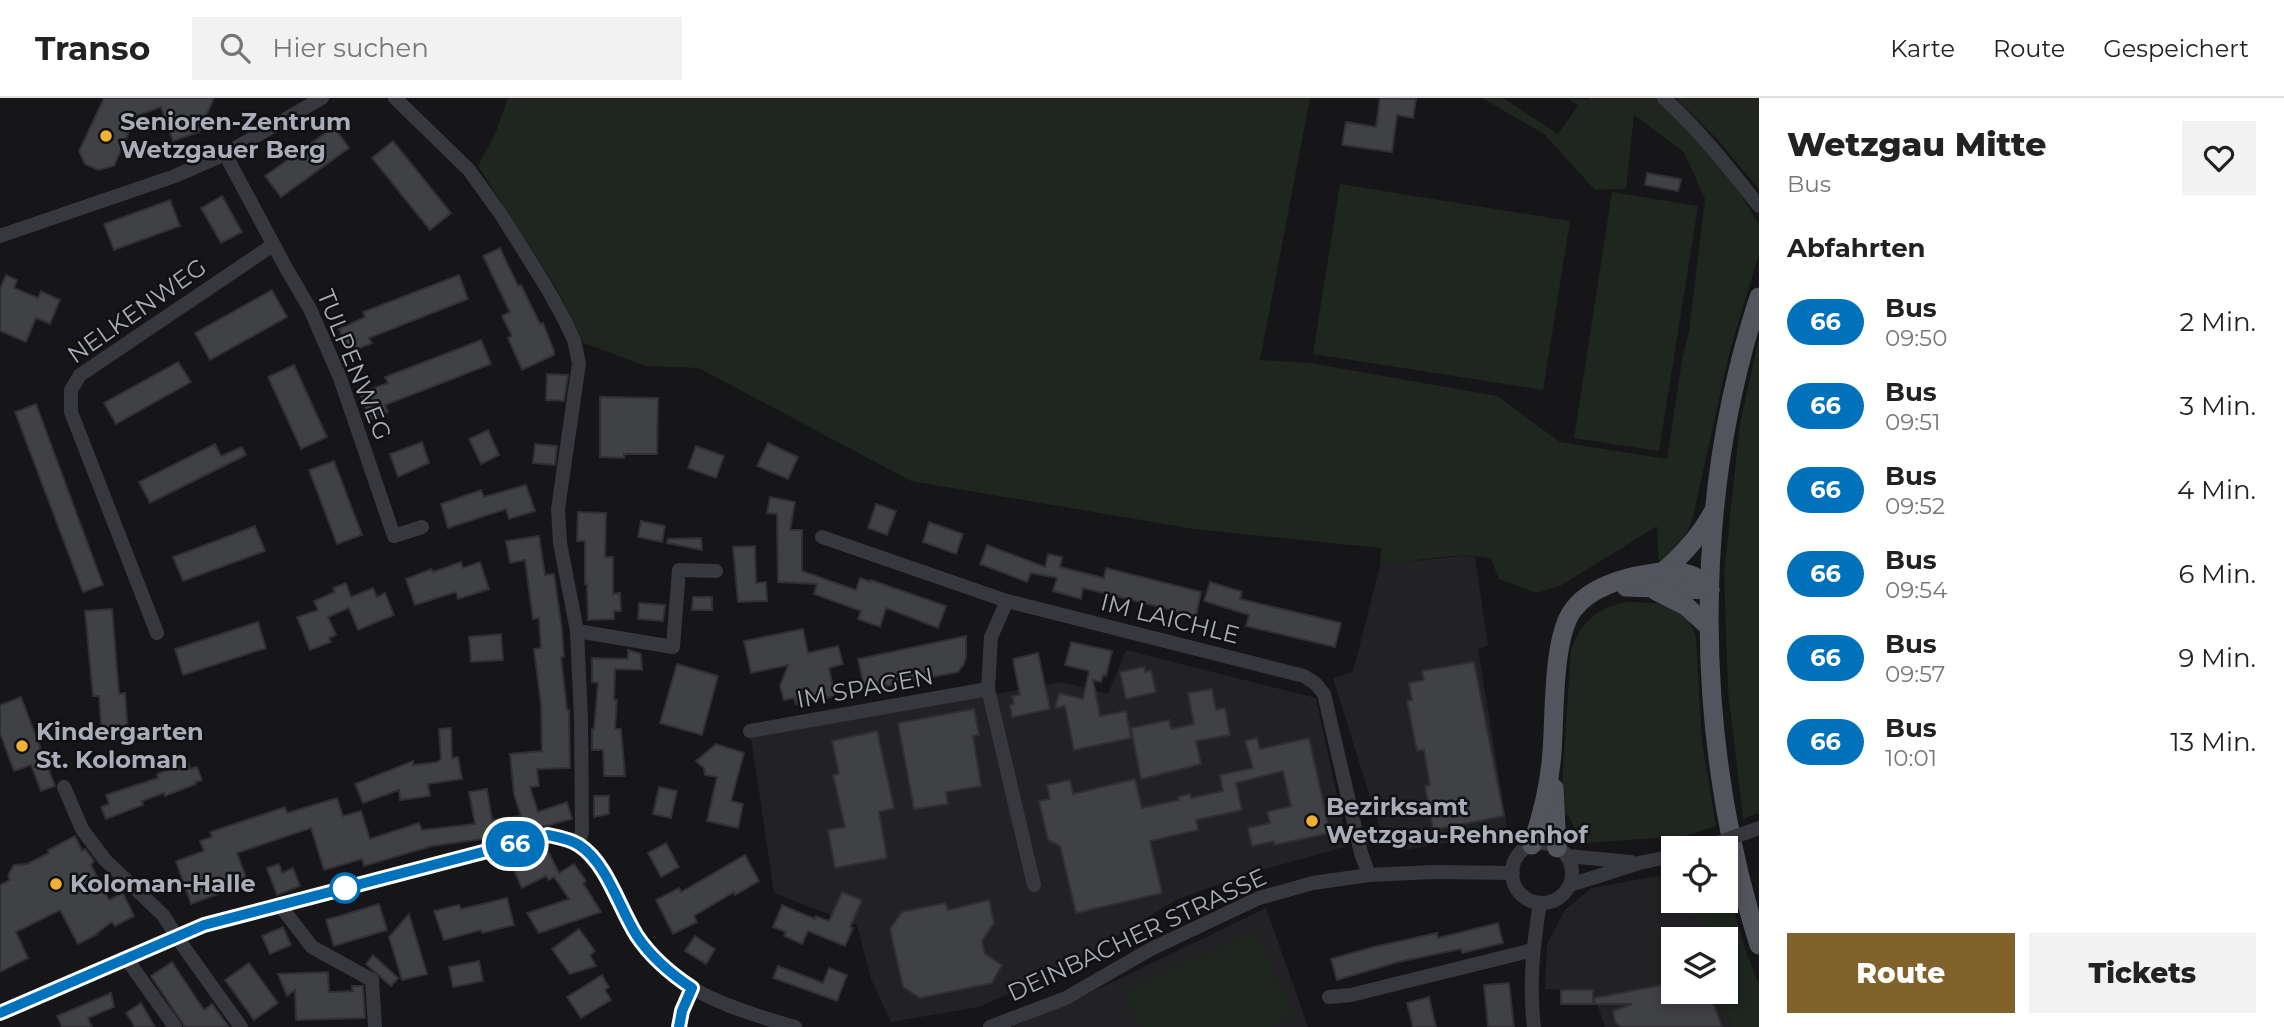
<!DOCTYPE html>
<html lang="de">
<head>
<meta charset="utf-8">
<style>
	:root { --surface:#fff; --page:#f2f2f2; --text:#222; --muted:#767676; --line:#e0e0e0; --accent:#80622a }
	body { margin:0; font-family:Montserrat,sans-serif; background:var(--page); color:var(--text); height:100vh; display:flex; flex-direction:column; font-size:26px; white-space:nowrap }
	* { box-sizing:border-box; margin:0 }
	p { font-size:23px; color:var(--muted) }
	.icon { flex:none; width:38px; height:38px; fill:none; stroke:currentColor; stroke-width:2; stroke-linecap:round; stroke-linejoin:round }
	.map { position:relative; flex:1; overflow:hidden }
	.sheet { display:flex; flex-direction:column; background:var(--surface); width:525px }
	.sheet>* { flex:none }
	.badge { padding:0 14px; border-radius:23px; font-size:24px; line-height:46px }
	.fabs { position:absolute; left:1661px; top:738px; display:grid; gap:14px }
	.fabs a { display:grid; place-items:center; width:77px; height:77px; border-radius:0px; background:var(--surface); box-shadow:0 4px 10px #0003; font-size:35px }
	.map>.badge { position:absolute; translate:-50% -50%; box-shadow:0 0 0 4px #fff }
	h2 { padding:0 28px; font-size:26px; line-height:63px }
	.round { display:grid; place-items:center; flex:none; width:74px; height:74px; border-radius:0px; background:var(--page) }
	.overview { display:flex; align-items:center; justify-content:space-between; height:119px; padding:0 28px }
	h1 { font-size:33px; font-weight:800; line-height:52px }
	.action { display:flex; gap:14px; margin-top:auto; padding:14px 28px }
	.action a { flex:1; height:80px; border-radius:0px; background:var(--accent); color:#fff; font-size:28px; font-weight:800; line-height:80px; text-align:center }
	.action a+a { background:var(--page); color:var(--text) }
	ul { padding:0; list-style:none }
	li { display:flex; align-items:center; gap:21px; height:84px; padding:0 28px }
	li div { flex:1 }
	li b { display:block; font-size:26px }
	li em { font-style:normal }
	li .badge { min-width:77px; font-weight:700; text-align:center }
	header { display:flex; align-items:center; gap:42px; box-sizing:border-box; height:98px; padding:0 35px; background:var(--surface); border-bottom:2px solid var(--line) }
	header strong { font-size:33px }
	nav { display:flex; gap:38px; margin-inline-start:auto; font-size:24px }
	.search { width:490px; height:63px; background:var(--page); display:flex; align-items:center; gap:18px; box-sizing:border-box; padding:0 24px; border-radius:0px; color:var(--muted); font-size:26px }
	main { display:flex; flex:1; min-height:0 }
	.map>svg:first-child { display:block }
	.built { fill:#222225 }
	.green { fill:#1e261f }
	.building { fill:#404145; stroke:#303034; stroke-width:2 }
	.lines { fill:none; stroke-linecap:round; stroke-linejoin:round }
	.minor { stroke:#37383d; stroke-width:14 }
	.major { stroke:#53555c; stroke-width:19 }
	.minor-bridge { stroke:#37383d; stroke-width:14 }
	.line-casing { stroke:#fff; stroke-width:16 }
	.line { stroke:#0072bc; stroke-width:10 }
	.poi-dot { fill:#f2b134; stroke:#111113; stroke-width:2.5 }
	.stop-dot { fill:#fff; stroke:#0072bc; stroke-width:3.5 }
	.labels { text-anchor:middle; stroke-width:5; stroke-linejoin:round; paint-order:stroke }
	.poi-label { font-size:24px; font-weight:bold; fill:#a8adb8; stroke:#111113; text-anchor:start }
	.street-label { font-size:24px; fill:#a8adb8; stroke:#111113 }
</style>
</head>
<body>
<header>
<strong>Transo</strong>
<div class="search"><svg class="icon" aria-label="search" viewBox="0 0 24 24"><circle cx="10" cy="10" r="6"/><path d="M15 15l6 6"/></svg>Hier suchen</div>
<nav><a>Karte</a><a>Route</a><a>Gespeichert</a></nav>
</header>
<main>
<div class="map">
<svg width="1759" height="929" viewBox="0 0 1759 929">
	<rect width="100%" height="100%" fill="#161618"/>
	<g class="built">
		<path d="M1459 458 1475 459 1488 547 1478 551 1508 735 1398 753 1383 741 1333 580 1353 574 1380 467Z"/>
		<path d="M1126 552 1316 600 1348 748 1241 778 1176 802 1058 874 979 909 891 924 871 881 857 827 774 795 751 640 1062 584 1108 596Z"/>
		<path d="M1673 775V803H1697L1706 842H1673V894H1717L1732 929H1605L1593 893 1545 891 1547 846 1565 812 1592 790Z"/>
		<path d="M1266 810 1308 929H1012L1098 891Z"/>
	</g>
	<g class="green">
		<path d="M508 0H1310L1260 262 1310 265 1497 298 1560 344 1667 361 1682 262 1689 233 1705 101 1684 54 1634 17 1626 91 1595 92 1544 36 1482 0H1503L1558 36 1578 7 1567 0 1588 2 1590 0H1661L1726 73 1759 126V156L1730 252 1692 423 1683 443 1659 466 1657 428 1560 488 1536 495 1499 481 1491 461C1461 452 1412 464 1380 467L1381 450 1194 431 911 383 699 270 645 268 584 245 554 186 478 68 496 34Z"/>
		<path d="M1676 0H1759V91L1717 41Z"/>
		<path d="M1340 86 1570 123 1543 292 1313 256Z"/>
		<path d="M1612 94 1698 108 1659 353 1574 340Z"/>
		<path d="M1759 239V715L1743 721 1728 592 1724 475 1740 326Z"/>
		<path d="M1625 504C1660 505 1683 502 1696 539L1702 645 1716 728 1685 738 1586 745 1579 739 1569 718 1560 715 1571 552C1582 523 1595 512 1625 504Z"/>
		<path d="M1726 784 1745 851 1759 887V929H1732L1717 894H1726V842H1706L1697 803H1726Z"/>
		<path d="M1255 834 1294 918 1269 929H1141L1125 893Z"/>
	</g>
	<g class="building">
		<path d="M104 0H214L199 34 173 43 161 9 136 18 114 68 98 72 85 66 79 53Z"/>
		<path d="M1380 0 1416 1 1413 20 1397 17 1392 54 1342 47 1346 24 1376 29Z"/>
		<path d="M334 29 349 50 281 99 265 78Z"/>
		<path d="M393 43 451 115 430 132 372 60Z"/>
		<path d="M1647 75 1681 81 1678 93 1645 87Z"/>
		<path d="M222 98 242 134 221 145 201 110Z"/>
		<path d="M170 102 180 128 114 152 104 126Z"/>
		<path d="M500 150 518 188 521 187 540 226 543 225 554 253V257L522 272 508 240 512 238 502 218 510 214 483 158Z"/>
		<path d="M6 177 17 182 14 190 38 200 41 193 60 202 50 226 36 220 26 244 0 233V191Z"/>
		<path d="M459 177 468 201 369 240 372 245 349 255 339 231 365 219 363 214Z"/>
		<path d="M272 192 287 219 210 262 195 235Z"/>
		<path d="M481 242 491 266 385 307 388 314 370 322 360 295 388 285 385 279Z"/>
		<path d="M178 264 191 284 116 326 104 305Z"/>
		<path d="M294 267 327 339 301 351 268 279Z"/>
		<path d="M547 276 568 277 564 303 546 302Z"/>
		<path d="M600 299 658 300 657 356H624V360L600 359Z"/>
		<path d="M36 306 103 487 83 494 15 314Z"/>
		<path d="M488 332 499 357 481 366 469 341Z"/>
		<path d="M422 344 429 365 398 379 390 356Z"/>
		<path d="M768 345 798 359 788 381 757 368Z"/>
		<path d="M215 346 221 358 242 349 246 357 150 405 139 384Z"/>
		<path d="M535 346 557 348 555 367 533 365Z"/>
		<path d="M696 348 724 358 716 380 688 370Z"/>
		<path d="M334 363 362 437 337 446 309 372Z"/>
		<path d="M526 387 535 413 509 421 506 411 448 430 441 406 481 392 484 399Z"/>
		<path d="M770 399 795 404 790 432H802V473L856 492 860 480 871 484V482L946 508 938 530 886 510 880 529 858 521 861 513 814 496 817 486 778 484 777 416 767 415Z"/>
		<path d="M876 406 896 413 887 437 868 430Z"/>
		<path d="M578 414 606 415 605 459H613V496L620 495 621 513H614V521L588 522 587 486H585V443H577Z"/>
		<path d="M641 423 665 428 662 444 638 439Z"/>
		<path d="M929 424 963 436 956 456 923 444Z"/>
		<path d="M255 428 265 453 183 483 173 459Z"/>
		<path d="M539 438 545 477 554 476 562 532 564 559H561L567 612H569L570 670 537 671 539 688 530 689 538 714 567 704 572 721 511 737 432 748 364 768 362 761 324 772 311 730 237 755 248 785 191 806 176 763 204 753 200 743 212 739 210 734 285 709 287 715 337 700 343 718 361 713 370 741 419 725 422 732 475 726 469 694 487 691 492 722 521 718 514 696 510 656 542 653 541 607 534 551 541 550 539 520 533 521 525 462 510 465 506 443Z"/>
		<path d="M701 440 702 452 667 445 668 441Z"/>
		<path d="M987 447 1045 469 1048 456 1062 459 1060 469 1104 480 1106 470 1201 494 1196 518 1083 490 1081 501 1053 493 1057 480 1031 475 1027 484 980 466Z"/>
		<path d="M755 448 756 485 766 484 767 503 738 504 733 449Z"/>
		<path d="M461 464 463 470 480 464 489 491 458 501 456 494 415 507 406 481 431 471 433 474Z"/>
		<path d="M1210 484 1242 494 1240 501 1341 525 1335 549 1246 528 1249 517 1204 503Z"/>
		<path d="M346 485 351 499 373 490 377 499 385 495 394 517 358 532 349 510 328 519 336 537 329 540 331 544 310 552 297 519 318 512 314 503 335 494 333 490Z"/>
		<path d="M693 499H712V512H692Z"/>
		<path d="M639 505 665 507 663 523 638 521Z"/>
		<path d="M112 511 119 596 125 595 128 637 102 639 99 598H93L85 513Z"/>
		<path d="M258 524 266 550 183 577 175 551Z"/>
		<path d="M803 531 808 555 838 548 843 566 829 570 835 598 796 606 794 600 784 602 780 588 788 567 751 575 744 543Z"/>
		<path d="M501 536 503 562 471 564 469 539Z"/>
		<path d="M966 538V559L964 566 958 574 865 592 858 561Z"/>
		<path d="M1071 544 1112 553 1106 578 1103 577 1101 584 1093 582 1100 618 1126 613 1131 640 1074 652 1065 608 1055 610 1059 595 1083 601 1089 573 1065 567Z"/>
		<path d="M628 552 641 556 642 572 615 571 614 602H617L615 631H621L625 678H604L603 652H592V631H594L598 585 592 584V560L628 561Z"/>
		<path d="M1038 555 1050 611 1012 619 1010 607 1014 606 1012 598 1020 597 1013 561Z"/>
		<path d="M1474 564 1504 718 1433 732 1425 688 1430 687 1424 652 1417 653 1407 603 1412 602 1409 585 1424 582 1422 573Z"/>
		<path d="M677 566 718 578 702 637 660 625Z"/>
		<path d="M1144 569 1145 574 1151 572 1156 594 1126 601 1120 574Z"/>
		<path d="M1212 591 1216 612 1225 610 1230 637 1196 643 1201 666 1141 681 1131 630 1169 622 1171 631 1194 626 1188 595Z"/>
		<path d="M21 599 55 688 41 693 31 667 14 673 0 635V607Z"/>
		<path d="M974 611 979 637 973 638 981 688 946 694 948 706 914 711 898 625Z"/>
		<path d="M451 630 452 660 458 659 462 681 428 686 430 698 400 702 399 692 363 705 355 686 413 663V667L437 664 441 661 439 631Z"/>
		<path d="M877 633 894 710 879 714 887 760 835 770 828 732 845 729 833 677 839 676 832 643Z"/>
		<path d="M1257 640 1260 651 1309 640 1330 735 1274 747V743L1252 748 1248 730 1270 725 1267 714 1291 708 1283 673 1236 685 1242 712 1196 722 1198 732 1150 743 1162 795 1076 815 1060 748 1048 742 1039 703 1050 701 1047 687 1070 682 1073 696 1135 681 1142 710 1179 702 1178 699 1190 696 1191 700 1223 693 1220 677 1253 670 1245 643Z"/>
		<path d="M716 646 744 655 731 703 743 706 738 730 707 723 717 679 705 677 704 670 696 663Z"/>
		<path d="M188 664 190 671 197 669 202 682 195 684 196 686 165 698 164 695 142 703 143 707 106 721 101 709 109 706 106 697 158 680 157 676Z"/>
		<path d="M659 689 677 693 671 720 653 716Z"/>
		<path d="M594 698H609V716L594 719Z"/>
		<path d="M75 738 82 753 85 751 94 763 91 767 109 802 123 795 134 818 115 828 112 824 97 835 98 836 78 846 60 812 16 834 28 860 0 874V787L10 782 8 777 14 767 27 766 49 755 48 752Z"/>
		<path d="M666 745 679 769 661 779 648 755Z"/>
		<path d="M547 751 559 775 574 766 586 783 583 785 601 814 539 835 527 815 569 801 554 779 549 782 546 778 522 790 512 768Z"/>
		<path d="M745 757 759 783 735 797 734 794 694 818 697 824 673 836 656 802 679 790 681 794Z"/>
		<path d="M279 766 282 775 293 770 300 788 277 797 267 770Z"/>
		<path d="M842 794 862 802 850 829 853 830 845 848 808 833 802 846 784 838 786 834 773 829 782 807 815 821 816 818 829 823Z"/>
		<path d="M507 800 514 827 482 835 481 832 444 842 434 813 459 807 461 811Z"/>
		<path d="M989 802 994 825 982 843 985 856 1002 867 992 885 920 900 903 889 890 831 902 814 945 805 948 812Z"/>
		<path d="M379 806 387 832 334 848 326 822Z"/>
		<path d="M409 816 427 876 402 882 389 839Z"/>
		<path d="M1498 825 1503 845 1462 855 1461 851 1398 864 1337 882 1331 861 1373 849 1437 835 1438 840Z"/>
		<path d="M283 829 291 847 270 856 262 838Z"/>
		<path d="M579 831 595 853 590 857 596 868 570 876 552 851Z"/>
		<path d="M695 838 715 851 706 866 685 853Z"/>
		<path d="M373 857 398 880 391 888 366 866Z"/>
		<path d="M479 863 483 883 453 889 449 869Z"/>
		<path d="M172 864 204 912 212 906 229 929H185L151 878Z"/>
		<path d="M249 865 278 905 254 922 225 882Z"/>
		<path d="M778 868 823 885 829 870 847 877 837 903 773 880Z"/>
		<path d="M328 874 329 894 353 893 352 888H363L365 920 296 922 295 892 287 898 278 876Z"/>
		<path d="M602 877 609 889 605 892 611 902 581 920 567 899Z"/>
		<path d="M1509 885 1514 929H1488L1484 887Z"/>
		<path d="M1673 885V894H1709L1722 929H1621L1615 924 1613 913 1632 906H1595L1594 900Z"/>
		<rect x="1561" y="892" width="32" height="14"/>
		<path d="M111 895 114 909 88 920 92 929H62L57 918Z"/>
		<path d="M1429 899 1436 929H1413L1407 905Z"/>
		<path d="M141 905 155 929H135L126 915Z"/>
	</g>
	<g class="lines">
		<g class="minor">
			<path d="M395 0 469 72 502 118 547 190 565 223 574 242 579 265 558 411 560 445 577 533 581 621 582 734 578 746"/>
			<path d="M1664 0C1700 33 1729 70 1759 108"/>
			<path d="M225 56 286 170 310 211 340 280 394 438 422 429"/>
			<path d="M0 138 175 78 225 56 322 0"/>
			<path d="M822 439 1007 503 1304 578 1316 586 1324 596 1361 755 1369 777"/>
			<path d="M577 533 673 549 679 472 716 473"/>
			<path d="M157 535 71 314V292L80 277 273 147"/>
			<path d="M988 591 1034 787"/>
			<path d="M750 633 988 591 991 539 1007 503"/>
			<path d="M64 689 82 731 105 762 163 817 183 848 241 929"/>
			<circle cx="1542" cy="775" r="30"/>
			<path d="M1567 758 1631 764"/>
			<path d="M1570 787 1639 765 1673 758"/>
			<path d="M279 806 312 849 372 882 375 929"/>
			<path d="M126 860 175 929"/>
			<path d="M1329 899 1351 897 1533 852"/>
			<path d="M0 915 204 827 548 737C558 739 570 741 578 746 606 763 620 809 636 836 645 850 659 866 672 876 703 902 756 918 795 929"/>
			<path d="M679 929 682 913 692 890"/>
			<path d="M990 929 1066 900 1151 851 1259 800 1313 785 1369 777 1433 774 1513 775"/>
			<path d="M1534 929C1529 887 1533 847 1540 805"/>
		</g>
		<g class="major">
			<path d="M1759 199C1691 406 1694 641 1759 847"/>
			<path d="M1664 473C1685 455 1700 438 1713 414"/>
			<path d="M1626 489 1710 492"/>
			<path d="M1656 493 1686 508 1709 529"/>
			<path d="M1554 690 1557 750"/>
			<path d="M1532 747C1542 718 1550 684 1552 654 1555 618 1552 540 1573 512 1589 490 1622 480 1648 476 1671 471 1695 471 1710 492"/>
		</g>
		<path class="minor-bridge" d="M1700 751 1759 730"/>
	</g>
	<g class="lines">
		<defs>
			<path id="line" d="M0 915 204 827 548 737C558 739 570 741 579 747 607 765 619 810 637 838 651 859 671 876 692 890L682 913 679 929"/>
		</defs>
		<use href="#line" class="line-casing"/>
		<use href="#line" class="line"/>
	</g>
	<g class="poi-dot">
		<circle cx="106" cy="38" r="7"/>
		<circle cx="22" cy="648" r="7"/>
		<circle cx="1312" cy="723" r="7"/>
		<circle cx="56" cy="786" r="7"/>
	</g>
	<circle class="stop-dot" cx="345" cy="790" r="14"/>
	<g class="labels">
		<g class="poi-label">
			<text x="120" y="32">Senioren-Zentrum<tspan x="120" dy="28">Wetzgauer Berg</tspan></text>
			<text x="36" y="642">Kindergarten<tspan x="36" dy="28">St. Koloman</tspan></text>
			<text x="1326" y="717">Bezirksamt<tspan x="1326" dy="28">Wetzgau-Rehnenhof</tspan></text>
			<text x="70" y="794">Koloman-Halle</text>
		</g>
		<g class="street-label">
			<text transform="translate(137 213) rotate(-35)" y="8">NELKENWEG</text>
			<text transform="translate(354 267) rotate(68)" y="8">TULPENWEG</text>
			<text transform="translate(1170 521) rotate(14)" y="8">IM LAICHLE</text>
			<text transform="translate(865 590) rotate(-10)" y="8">IM SPAGEN</text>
			<text transform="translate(1137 837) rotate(-25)" y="8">DEINBACHER STRASSE</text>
		</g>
	</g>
</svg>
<div class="fabs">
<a><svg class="icon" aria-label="locate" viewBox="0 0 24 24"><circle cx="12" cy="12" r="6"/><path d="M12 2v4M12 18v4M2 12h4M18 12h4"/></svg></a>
<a><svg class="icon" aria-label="layers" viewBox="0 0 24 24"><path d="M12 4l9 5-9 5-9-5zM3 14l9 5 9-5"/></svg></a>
</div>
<b class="badge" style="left:515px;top:746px;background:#0072bc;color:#fff">66</b>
</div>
<section class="sheet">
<div class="overview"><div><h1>Wetzgau Mitte</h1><p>Bus</p></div><a class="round"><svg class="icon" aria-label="heart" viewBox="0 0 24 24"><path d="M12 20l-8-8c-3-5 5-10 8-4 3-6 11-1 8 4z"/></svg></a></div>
<h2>Abfahrten</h2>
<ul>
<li><span class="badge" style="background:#0072bc;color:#fff">66</span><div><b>Bus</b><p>09:50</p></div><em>2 Min.</em></li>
<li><span class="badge" style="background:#0072bc;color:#fff">66</span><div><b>Bus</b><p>09:51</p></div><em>3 Min.</em></li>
<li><span class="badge" style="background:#0072bc;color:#fff">66</span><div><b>Bus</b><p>09:52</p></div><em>4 Min.</em></li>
<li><span class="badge" style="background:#0072bc;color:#fff">66</span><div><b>Bus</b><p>09:54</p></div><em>6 Min.</em></li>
<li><span class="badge" style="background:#0072bc;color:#fff">66</span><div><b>Bus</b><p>09:57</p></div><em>9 Min.</em></li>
<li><span class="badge" style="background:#0072bc;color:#fff">66</span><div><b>Bus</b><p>10:01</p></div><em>13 Min.</em></li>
</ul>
<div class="action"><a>Route</a><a>Tickets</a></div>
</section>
</main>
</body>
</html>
